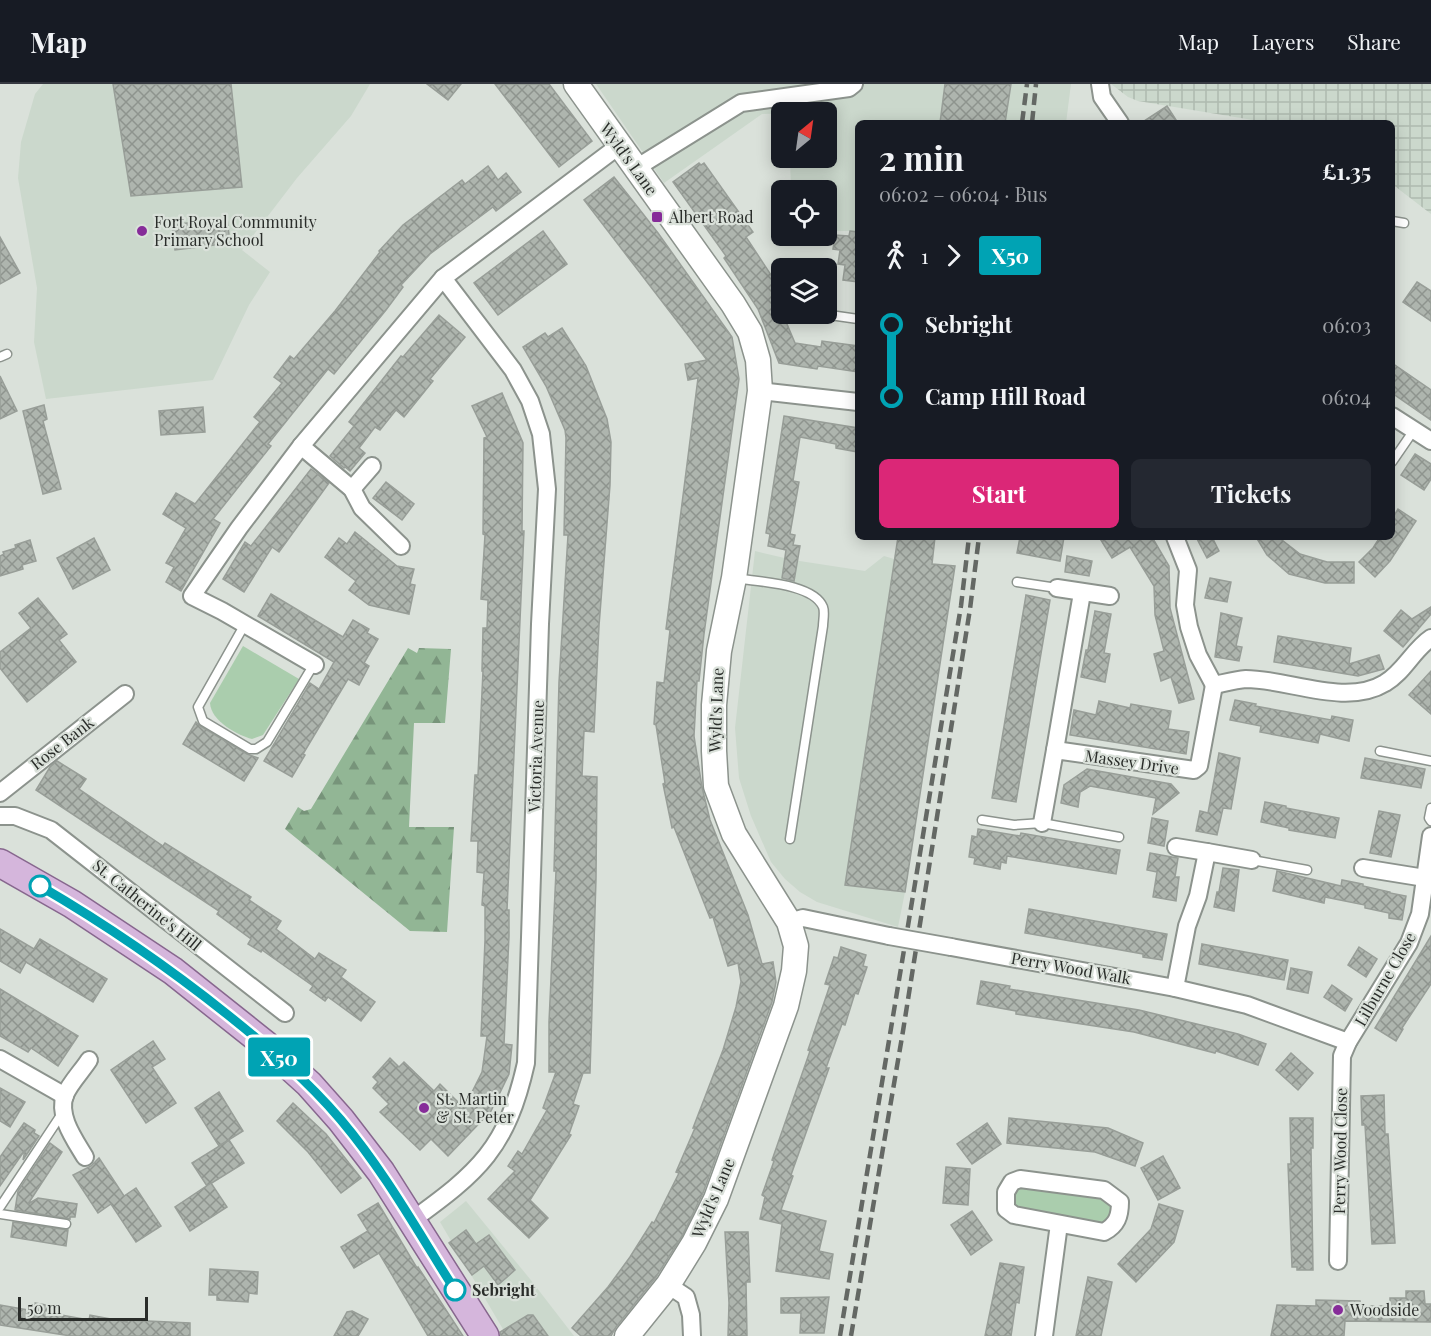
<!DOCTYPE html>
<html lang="en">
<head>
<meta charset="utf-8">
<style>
	:root { --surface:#171b24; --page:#242831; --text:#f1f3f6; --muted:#9ea1a6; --line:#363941; --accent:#db2777 }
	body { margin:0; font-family:"Playfair Display",serif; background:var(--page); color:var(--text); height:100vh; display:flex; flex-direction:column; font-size:22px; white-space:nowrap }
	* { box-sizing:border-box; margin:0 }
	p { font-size:20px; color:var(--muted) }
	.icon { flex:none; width:33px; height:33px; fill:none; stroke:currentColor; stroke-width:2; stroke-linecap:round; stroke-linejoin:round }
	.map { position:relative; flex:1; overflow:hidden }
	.sheet { position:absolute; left:855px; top:36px; width:540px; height:420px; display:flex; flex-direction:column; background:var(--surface); border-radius:9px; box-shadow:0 3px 15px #0003 }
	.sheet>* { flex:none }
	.badge { padding:0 12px; border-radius:4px; font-size:21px; line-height:39px }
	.needle { width:39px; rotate:29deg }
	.fabs { position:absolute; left:771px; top:18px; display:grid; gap:12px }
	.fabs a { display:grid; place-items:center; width:66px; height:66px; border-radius:9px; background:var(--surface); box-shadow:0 3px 15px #0003; font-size:30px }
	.scale { position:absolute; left:18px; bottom:15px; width:130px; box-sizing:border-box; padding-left:6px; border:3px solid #2a2d2a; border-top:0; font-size:16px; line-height:21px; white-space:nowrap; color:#2a2d2a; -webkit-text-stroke:4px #dae1da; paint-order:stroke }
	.map>.badge { position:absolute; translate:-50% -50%; box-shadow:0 0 0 3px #fff }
	.legs { display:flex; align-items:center; gap:9px; height:66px; padding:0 24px; font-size:20px }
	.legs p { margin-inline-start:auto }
	.summary { display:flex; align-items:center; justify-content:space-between; height:102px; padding:0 24px }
	h1 { font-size:33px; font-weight:700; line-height:45px }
	.button { display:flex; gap:12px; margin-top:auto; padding:12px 24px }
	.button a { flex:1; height:69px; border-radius:9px; background:var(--accent); color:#fff; font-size:24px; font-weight:700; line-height:69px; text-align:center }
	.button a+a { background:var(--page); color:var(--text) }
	ul { padding:0 24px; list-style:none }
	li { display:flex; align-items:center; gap:21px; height:72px; font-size:22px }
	li i { display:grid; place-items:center; width:9px; height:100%; margin:0 8px; background:currentColor }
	li i::after { content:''; width:15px; height:15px; margin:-8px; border:4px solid; border-radius:50%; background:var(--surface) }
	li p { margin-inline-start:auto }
	li:first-child i { background:linear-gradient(#0000 50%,currentColor 0) }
	li:last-child i { background:linear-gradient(currentColor 50%,#0000 0) }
	header { display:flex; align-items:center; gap:36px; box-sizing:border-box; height:84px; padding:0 30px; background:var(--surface); border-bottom:2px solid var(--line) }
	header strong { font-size:28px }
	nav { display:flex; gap:33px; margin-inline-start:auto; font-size:21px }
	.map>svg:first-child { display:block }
	.built { fill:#cbd8cc }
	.industrial { fill:url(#industrial-grid) }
	.grass { fill:#aacdad }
	.forest { fill:url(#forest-firs) }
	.building { fill:url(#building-cross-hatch); stroke:#989e98; stroke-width:1.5 }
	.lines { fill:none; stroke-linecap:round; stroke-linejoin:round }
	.service-casing { stroke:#8c938d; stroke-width:11 }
	.minor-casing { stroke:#8c938d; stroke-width:20 }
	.secondary-casing { stroke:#8c938d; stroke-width:27 }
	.primary-casing { stroke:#87678e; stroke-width:30 }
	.service { stroke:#fff; stroke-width:8 }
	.minor { stroke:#fff; stroke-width:16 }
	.secondary { stroke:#fff; stroke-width:24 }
	.primary { stroke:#d5b6dc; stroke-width:27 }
	.rail { stroke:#646864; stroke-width:4.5; stroke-dasharray:12 6; stroke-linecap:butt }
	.minor-bridge-casing { stroke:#8c938d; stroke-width:20; stroke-linecap:butt }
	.minor-bridge { stroke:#fff; stroke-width:16 }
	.line-1-casing { stroke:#fff; stroke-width:14 }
	.line-1 { stroke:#00a3b4; stroke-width:9 }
	.poi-dot { fill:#862c99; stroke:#dae1da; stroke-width:2 }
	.stop-1-dot { fill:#fff; stroke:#00a3b4; stroke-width:3 }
	.labels { text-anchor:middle; stroke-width:4.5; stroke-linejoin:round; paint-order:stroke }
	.street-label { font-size:16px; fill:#2a2d2a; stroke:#dae1da }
	.poi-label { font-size:16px; fill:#2a2d2a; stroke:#dae1da; text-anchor:start }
	.stop-label { font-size:16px; font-weight:bold; fill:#2a2d2a; stroke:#dae1da; text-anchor:start }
</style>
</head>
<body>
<header>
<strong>Map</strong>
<nav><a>Map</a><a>Layers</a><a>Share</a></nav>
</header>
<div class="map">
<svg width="1431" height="1252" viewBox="0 0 1431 1252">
	<defs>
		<pattern id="industrial-grid" width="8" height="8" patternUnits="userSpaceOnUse" patternTransform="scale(1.5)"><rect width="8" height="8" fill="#cbd8cc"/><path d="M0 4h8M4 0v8" fill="none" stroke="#aebaaf"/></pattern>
		<pattern id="forest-firs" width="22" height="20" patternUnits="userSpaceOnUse" patternTransform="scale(1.5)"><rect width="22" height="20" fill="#92b695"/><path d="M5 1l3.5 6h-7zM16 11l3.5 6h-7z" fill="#77947a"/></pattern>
		<pattern id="building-cross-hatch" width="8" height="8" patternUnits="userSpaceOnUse" patternTransform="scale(1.5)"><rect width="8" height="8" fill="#aeb5ae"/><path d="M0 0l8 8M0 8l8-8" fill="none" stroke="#8e948e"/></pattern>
	</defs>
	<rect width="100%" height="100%" fill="#dae1da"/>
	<g class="built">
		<path d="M43 0H370L351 32 297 94 242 166 270 188 249 221 213 296 46 315 34 258 37 204 18 94 21 58 35 10Z"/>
		<path d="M596 0H1071L1066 39H858V147H827L826 106H791L790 74H826V28L762 30 664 99Z"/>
		<path d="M755 467 793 476 865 487 884 472 894 475 955 482 905 808 898 843 817 818 800 808 785 795 771 778 751 732 739 694 735 644Z"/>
		<path d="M466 1117 530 1195 574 1252H507L440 1138Z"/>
	</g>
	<path class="industrial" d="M1111 0H1431V130L1392 100V39H1271L1138 17 1128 13Z"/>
	<g class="grass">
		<path d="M243 562 299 595 263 651 252 655C237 651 211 637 210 619Z"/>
		<path d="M1014 1102 1103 1111 1113 1124C1110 1132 1107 1138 1098 1141L1016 1125 1010 1120Z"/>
	</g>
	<path class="forest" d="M408 564 417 569 419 564 451 565 445 639H414L409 743H454L447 848 410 847 285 745 298 723 304 727 311 725Z"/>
	<g class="building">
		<path d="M113 0H231L242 103 131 112Z"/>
		<path d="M427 0H461L448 16Z"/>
		<path d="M495 0H549L592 57 559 83Z"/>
		<path d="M945 0H1011L1005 39H940Z"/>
		<path d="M1167 22 1178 39H1141Z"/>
		<path d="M699 79 701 81 704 79 753 148 746 153 779 203 773 207 795 259 821 263 822 257 858 262V288L818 282 817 285 779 279 758 225 724 174 726 172 673 98Z"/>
		<path d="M488 82 498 96 506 89 521 108 496 127 493 123 430 170 401 201 403 203 386 226 334 290 328 285 268 360 271 362 213 435 220 439 181 507 166 498 174 483 166 479 186 444 163 430 176 409 195 420 260 338 254 333 282 299 274 293 290 272 294 275 335 227 380 168 379 167 403 141 462 96 465 100Z"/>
		<path d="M614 93 658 149 732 253 739 295 704 550 699 597H697L694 652 702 703 710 736 748 831 762 880 773 878 776 898 772 918 703 1109 682 1152 656 1193 616 1243 611 1252H581L572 1244 608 1203 630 1173 652 1138 654 1139 679 1089 676 1088 695 1044H693L723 966 736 923 741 898 738 879 728 882 713 833 710 834 674 743 672 744 663 700 665 699 656 641 654 640 657 598 664 599 670 546 666 545 698 294 688 296 685 280 707 276 584 116Z"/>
		<path d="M227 134 230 159 175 166 172 141Z"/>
		<path d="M543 147 567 180 498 231 474 199Z"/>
		<path d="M850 147 858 148V198L843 196 845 181 838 180 840 166 833 165 835 151 849 152Z"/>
		<path d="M0 153 20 189 0 200Z"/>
		<path d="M1417 198 1431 207V237L1403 218Z"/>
		<path d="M439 231 465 253 430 295 433 297 404 333 396 326 380 346 375 343 359 364 365 369 350 387 345 383 344 384 330 372 354 342 349 338 401 272 403 273Z"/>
		<path d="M562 244 586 282 607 335 611 358 610 401 599 542 594 648 584 647 582 692 597 693 596 795 590 989H583L573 1020 579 1022 569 1050 571 1051 530 1116 548 1134 529 1154 488 1115 515 1087 508 1082 518 1067 522 1070 547 1026 543 1024 556 988H549V938L556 787H554L559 598 568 451H564L566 354 565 346 546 302 523 263 545 249 548 253Z"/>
		<path d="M1392 279 1431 306V336L1392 309Z"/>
		<path d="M0 292 17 327 0 335Z"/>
		<path d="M502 309 523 359 522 447H524L507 826H509V852L504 960 512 961 509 990 491 1027 448 1072 431 1055 420 1066 380 1028 389 1020 373 1004 378 998 373 993 390 974 399 983 404 978 434 1007 440 1000 464 1024 482 988 487 952H481L485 856V822L482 821 484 789 477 788 478 757H471L475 691H478L483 587H482L483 544H487L488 516 481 515 485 451 483 450 484 354 487 353 472 322Z"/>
		<path d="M44 321 47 335 43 337 61 405 43 410 23 327Z"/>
		<path d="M203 323 205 348 161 351 159 327Z"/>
		<path d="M784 332 858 344V368L836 364V360L800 353 793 397 799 398 790 450 795 451 793 461 800 462 794 497 782 494 786 466 768 462 770 450 766 449Z"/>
		<path d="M1415 370 1431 380V395L1424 406 1401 391Z"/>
		<path d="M311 385 329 399 279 468 272 463 244 508 223 495 245 458 251 462Z"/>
		<path d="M386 398 414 420 402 436 373 414Z"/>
		<path d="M1398 425 1416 437 1390 477 1375 493 1359 478 1373 464 1380 453H1392V435Z"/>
		<path d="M355 448 397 482 414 485 410 500 415 501 409 530 369 521 349 506 356 497 325 473 339 454 347 460Z"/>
		<path d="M898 453H935L932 480 955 482 905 808 845 801Z"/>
		<path d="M1020 453H1064L1060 477 1017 469Z"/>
		<path d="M1099 453H1152L1169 482 1170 524 1194 615 1179 619 1171 593 1161 597 1154 570 1164 567 1155 531 1154 502 1130 463 1112 474Z"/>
		<path d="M1196 453H1212L1219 467 1207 474Z"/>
		<path d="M1256 453H1278L1300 470 1327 478H1354V499H1325L1289 490 1267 471Z"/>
		<path d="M94 454 110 486 73 505 57 474Z"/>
		<path d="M30 456 36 477 22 481 23 485 0 492V472L4 470 3 468 16 464 15 461Z"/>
		<path d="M1067 472 1092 477 1089 492 1065 488Z"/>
		<path d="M1210 494 1231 498 1227 518 1205 514Z"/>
		<path d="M271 510 343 553 353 536 369 545 367 549 378 555 364 579 369 582 359 601 348 595 303 670 305 671 292 693 264 677 310 599 319 605 334 578 258 532Z"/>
		<path d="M1026 511 1050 516 1016 718 992 714Z"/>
		<path d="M38 514 67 550 59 556 76 578 27 618 0 584V568L31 544 19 529Z"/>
		<path d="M1431 523V530L1403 563 1384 547 1401 526 1412 535Z"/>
		<path d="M1095 527 1111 530 1104 569 1110 570 1105 598 1081 593 1086 566H1088Z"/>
		<path d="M1221 529 1242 534 1236 562 1242 563 1239 577 1215 573Z"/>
		<path d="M1278 552 1351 564 1349 580 1379 571 1384 585 1358 592 1274 578Z"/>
		<path d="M1431 587V630L1409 611Z"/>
		<path d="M1235 616 1256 620 1255 622 1331 636 1332 632 1353 636 1349 657 1320 650 1318 659 1260 648 1261 642 1230 636Z"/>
		<path d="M1099 617 1130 624 1131 620 1171 627 1168 645 1189 648 1186 670 1070 651 1074 626 1096 631Z"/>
		<path d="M196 638 200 642 247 670 258 674 244 697 183 660Z"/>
		<path d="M1219 669 1240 674 1231 725 1223 724 1217 751 1196 747 1200 727 1208 729Z"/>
		<path d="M1365 674 1425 685 1421 704 1361 694Z"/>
		<path d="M57 677 86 695 79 705 163 762 165 759 251 813 249 816 281 837 276 845 315 875 319 869 346 886 341 893 375 918 361 937 328 913 325 917 310 906 313 902 262 866 261 868 248 860 251 855 217 830 219 827 36 706 50 683Z"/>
		<path d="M1087 685 1171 700 1179 709 1153 730 1156 714 1090 702 1080 708 1078 723 1061 719 1064 701Z"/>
		<path d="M1265 718 1286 722V724L1339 734 1335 754 1289 746V744L1261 738Z"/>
		<path d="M1379 727 1400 731 1391 773 1370 769Z"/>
		<path d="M1152 734 1168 737 1164 762 1148 759Z"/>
		<path d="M978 745 1020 752 1021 749 1120 766 1116 790 1007 772 1006 779 1001 778 1000 785 974 780 975 774 969 773 972 752 977 753Z"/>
		<path d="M1150 769 1178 774 1175 793H1179L1176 817 1153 813 1157 788 1147 786Z"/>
		<path d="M1223 784 1239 786 1234 827 1214 823 1217 808H1219Z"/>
		<path d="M1277 787 1341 802 1342 796 1363 800V802L1390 808V809L1406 812 1402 836 1389 834V829L1365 824V821L1325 813 1324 819 1273 807Z"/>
		<path d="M1029 825 1167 850 1162 876 1143 873V870L1025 849Z"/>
		<path d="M0 845 34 865 40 855 107 895 93 918 26 878 20 889 0 877Z"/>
		<path d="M1431 852V900L1402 944 1403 945 1396 957 1375 944Z"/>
		<path d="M1202 860 1288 876 1284 896 1199 880Z"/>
		<path d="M841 863 866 871 863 882 867 883 858 910 855 909 845 941 842 940 826 984H829L791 1091 793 1092 781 1126 826 1137 819 1167 833 1170 829 1195 776 1187 782 1140 760 1135 765 1113 762 1111 774 1077 772 1076 810 967 808 966 830 901 825 900 834 873 838 874Z"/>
		<path d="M1359 863 1377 875 1366 893 1348 881Z"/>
		<path d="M1291 884 1312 888 1308 909 1287 905Z"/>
		<path d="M981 897 1010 902 1009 905 1139 926 1238 950 1266 960 1258 981 1216 967 1215 969 1134 948 1016 930V927L977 920Z"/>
		<path d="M1332 901 1352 915 1345 927 1324 913Z"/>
		<path d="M0 905 78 952 58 982 31 964 28 968 0 952Z"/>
		<path d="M153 957 165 975 152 983 176 1019 146 1039 111 986Z"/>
		<path d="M1291 969 1313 989 1298 1006 1276 986Z"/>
		<path d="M0 1004 25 1018 10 1043 0 1037Z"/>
		<path d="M219 1008 243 1047 219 1062 195 1024Z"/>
		<path d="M1384 1011 1385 1050H1388L1395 1159 1372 1160 1365 1041H1362L1361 1012Z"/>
		<path d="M293 1019 326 1050 361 1094 341 1109 308 1068 277 1037Z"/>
		<path d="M1009 1034 1108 1044 1143 1059 1135 1082 1095 1068 1007 1059Z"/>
		<path d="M1290 1034H1313V1064H1311L1313 1186H1297V1183H1292L1288 1080H1291Z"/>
		<path d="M24 1039 35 1046 34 1049 39 1052 23 1076 25 1066 0 1102V1073Z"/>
		<path d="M987 1039 1001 1060 972 1080 957 1060Z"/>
		<path d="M229 1056 244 1079 207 1102 192 1079Z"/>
		<path d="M50 1059 62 1068 28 1120 38 1114 77 1120 75 1133H70V1135L15 1126 18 1107Z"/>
		<path d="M1163 1072 1180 1104 1158 1116 1141 1084Z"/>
		<path d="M99 1074 124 1112 136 1104 161 1142 136 1158 111 1120 98 1129 73 1091 91 1082Z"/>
		<path d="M946 1083 970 1085 968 1121 943 1119Z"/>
		<path d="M211 1099 227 1123 190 1147 175 1123Z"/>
		<path d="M378 1119 417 1184 418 1183 463 1252H428L379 1169 354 1184 341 1163 368 1147 358 1131Z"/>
		<path d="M1159 1120 1183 1127 1174 1158 1136 1198 1118 1180 1151 1145Z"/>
		<path d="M972 1127 992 1156 971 1171 951 1141Z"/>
		<path d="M13 1138 68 1146 66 1162 11 1153Z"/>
		<path d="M466 1146 476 1160 489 1151 515 1186 498 1201 484 1182 472 1191 449 1159Z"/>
		<path d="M725 1148H748L750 1198H746L747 1252H728L729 1219Z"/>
		<path d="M1000 1179 1024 1183 1019 1219 1016 1218 1011 1252H985Z"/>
		<path d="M210 1185 258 1188 257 1210 249 1209 248 1218 217 1216V1211H209Z"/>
		<path d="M1088 1193 1112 1198 1101 1252H1076Z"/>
		<path d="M1406 1207H1424L1425 1220H1431V1238L1345 1237 1344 1252H1271L1277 1221 1316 1222V1216L1360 1217V1222H1390V1214H1406Z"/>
		<path d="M829 1213 824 1249H800L801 1229H781V1214Z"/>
		<path d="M35 1219 52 1222 50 1229 89 1236 90 1231 127 1238V1236L190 1239V1252H71L0 1241V1221L34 1227Z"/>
		<path d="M352 1227 368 1235 358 1252H334L347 1228Z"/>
		<path d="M528 1231H533L548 1252H501L500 1248Z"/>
	</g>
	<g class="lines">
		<defs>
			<g id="service">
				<path d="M1392 137 1404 139"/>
				<path d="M823 230 858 235"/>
				<path d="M0 273 7 270"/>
				<path d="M1392 378 1414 346"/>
				<path d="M735 494C757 498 813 499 823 523 825 528 823 537 823 542L790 755"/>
				<path d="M1017 498 1057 504"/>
				<path d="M245 540 198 623 203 637 250 665H256L267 658 314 580"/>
				<path d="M1380 667 1431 677"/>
				<path d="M1431 724 1429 734 1431 737"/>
				<path d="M982 736 1014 741 1042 739 1119 753"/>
				<path d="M1252 776 1307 786"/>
				<path d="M0 1123 63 1028"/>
				<path d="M0 1130 66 1140"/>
			</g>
			<g id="minor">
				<path d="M1100 0 1102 13 1120 39"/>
				<path d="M636 84 741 19 849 4 854 0"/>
				<path d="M760 307 858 318"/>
				<path d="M1392 332 1431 357"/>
				<path d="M301 362 352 405 362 424 401 462"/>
				<path d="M352 405 372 382"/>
				<path d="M1175 453 1188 486 1185 521 1189 543 1198 571 1214 601"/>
				<path d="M1057 504 1110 512"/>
				<path d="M315 581 222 527 192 512 239 444 301 362 443 194 620 61"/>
				<path d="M1214 601C1224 599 1235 596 1246 595 1288 595 1346 623 1385 599 1404 588 1413 566 1431 554"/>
				<path d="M1055 666 1082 509"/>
				<path d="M0 709 125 610"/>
				<path d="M0 732H15L51 746 285 929"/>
				<path d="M1042 739 1055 666 1194 686 1199 682 1214 601"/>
				<path d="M1176 763 1207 768"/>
				<path d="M1363 784 1425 794"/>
				<path d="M789 838 803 834 889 852"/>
				<path d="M951 863 1175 904 1247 921 1348 958"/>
				<path d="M1175 904 1187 842 1198 812 1207 768 1252 776"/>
				<path d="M0 975 65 1012"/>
				<path d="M85 1073C75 1056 57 1032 65 1011 70 999 82 987 89 976"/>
				<path d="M1020 1095 1104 1106 1120 1118C1120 1132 1117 1141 1104 1148L1014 1131 1006 1125V1108L1012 1098Z"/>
				<path d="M411 1137C479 1088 507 1064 526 979L540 540 547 405 541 350 530 317 513 286 443 194"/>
				<path d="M1338 1177 1342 972 1348 958 1409 859 1420 830 1431 752"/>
				<path d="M668 1201 686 1213 691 1231 692 1252"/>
				<path d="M1044 1252 1059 1140"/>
			</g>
			<path id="secondary" d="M576 0 733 220 750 248 758 276 760 307 734 494 719 567 714 621V667L716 702 734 750 789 838 796 862 794 887 786 922 716 1115 694 1159 668 1201 627 1252"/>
			<path id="primary" d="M0 779 72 820 173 887 266 961 309 1000 341 1036 381 1088 485 1252"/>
		</defs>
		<use href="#service" class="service-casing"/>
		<use href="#minor" class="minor-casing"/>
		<use href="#secondary" class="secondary-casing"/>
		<use href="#primary" class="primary-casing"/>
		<use href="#service" class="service"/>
		<use href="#minor" class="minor"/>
		<use href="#secondary" class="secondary"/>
		<use href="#primary" class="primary"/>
		<g class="rail">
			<path d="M1022 39 1027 0"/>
			<path d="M1032 39 1036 0"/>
			<path d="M840 1252 961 522 969 453"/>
			<path d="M851 1252 903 947 970 525 979 453"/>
		</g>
		<defs>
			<path id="minor-bridge" d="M889 852 951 863"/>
		</defs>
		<use href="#minor-bridge" class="minor-bridge-casing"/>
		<use href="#minor-bridge" class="minor-bridge"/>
	</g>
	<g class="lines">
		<defs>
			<path id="line-1" d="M40 802C107 841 168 883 228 931 268 963 307 996 341 1036 385 1088 418 1148 455 1206"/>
		</defs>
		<use href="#line-1" class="line-1-casing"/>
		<use href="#line-1" class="line-1"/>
	</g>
	<g class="poi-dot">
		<rect x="651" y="127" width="12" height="12" rx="3"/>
		<circle cx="142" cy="147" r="6"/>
		<circle cx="424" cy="1024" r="6"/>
		<circle cx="1338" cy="1226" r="6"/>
	</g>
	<g class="stop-1-dot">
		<circle cx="40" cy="802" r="10"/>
		<circle cx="455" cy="1206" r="10"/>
	</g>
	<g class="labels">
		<g class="street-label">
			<text transform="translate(629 75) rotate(54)" y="6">Wyld's Lane</text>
			<text transform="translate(716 626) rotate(-88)" y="6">Wyld's Lane</text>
			<text transform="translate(62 659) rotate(-38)" y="6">Rose Bank</text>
			<text transform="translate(536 672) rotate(-88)" y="6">Victoria Avenue</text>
			<text transform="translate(1132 678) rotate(8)" y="6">Massey Drive</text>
			<text transform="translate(147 821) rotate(39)" y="6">St. Catherine's Hill</text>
			<text transform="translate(1071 884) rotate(10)" y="6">Perry Wood Walk</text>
			<text transform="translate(1385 895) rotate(-60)" y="6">Lilburne Close</text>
			<text transform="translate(1340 1067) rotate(-89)" y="6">Perry Wood Close</text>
			<text transform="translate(713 1114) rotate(-67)" y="6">Wyld's Lane</text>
		</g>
		<g class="poi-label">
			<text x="669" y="139">Albert Road</text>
			<text x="154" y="144">Fort Royal Community<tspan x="154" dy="18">Primary School</tspan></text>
			<text x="436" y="1021">St. Martin<tspan x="436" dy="18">&amp; St. Peter</tspan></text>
			<text x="1350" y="1232">Woodside</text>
		</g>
		<g class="stop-label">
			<text x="472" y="1212">Sebright</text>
		</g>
	</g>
</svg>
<div class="fabs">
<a><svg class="needle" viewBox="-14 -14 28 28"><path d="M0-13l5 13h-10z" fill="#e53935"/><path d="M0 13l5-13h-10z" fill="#9ea1a6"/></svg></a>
<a><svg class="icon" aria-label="locate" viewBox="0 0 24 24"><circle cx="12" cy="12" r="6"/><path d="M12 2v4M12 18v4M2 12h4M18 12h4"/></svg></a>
<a><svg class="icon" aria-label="layers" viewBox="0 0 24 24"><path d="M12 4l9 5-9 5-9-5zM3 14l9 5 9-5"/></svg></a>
</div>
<div class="scale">50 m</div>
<b class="badge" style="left:279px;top:973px;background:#00a3b4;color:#fff">X50</b>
<section class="sheet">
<div class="summary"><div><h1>2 min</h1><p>06:02 – 06:04 · Bus</p></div><b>£1.35</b></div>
<div class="legs"><svg class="icon" aria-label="walk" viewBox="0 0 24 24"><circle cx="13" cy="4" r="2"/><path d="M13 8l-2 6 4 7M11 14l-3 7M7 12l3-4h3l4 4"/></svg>1<svg class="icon" aria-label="forward" viewBox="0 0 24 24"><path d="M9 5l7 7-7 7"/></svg><b class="badge" style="background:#00a3b4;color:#fff">X50</b></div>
<ul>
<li><i style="color:#00a3b4"></i><b>Sebright</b><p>06:03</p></li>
<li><i style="color:#00a3b4"></i><b>Camp Hill Road</b><p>06:04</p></li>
</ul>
<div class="button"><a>Start</a><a>Tickets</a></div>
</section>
</div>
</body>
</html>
